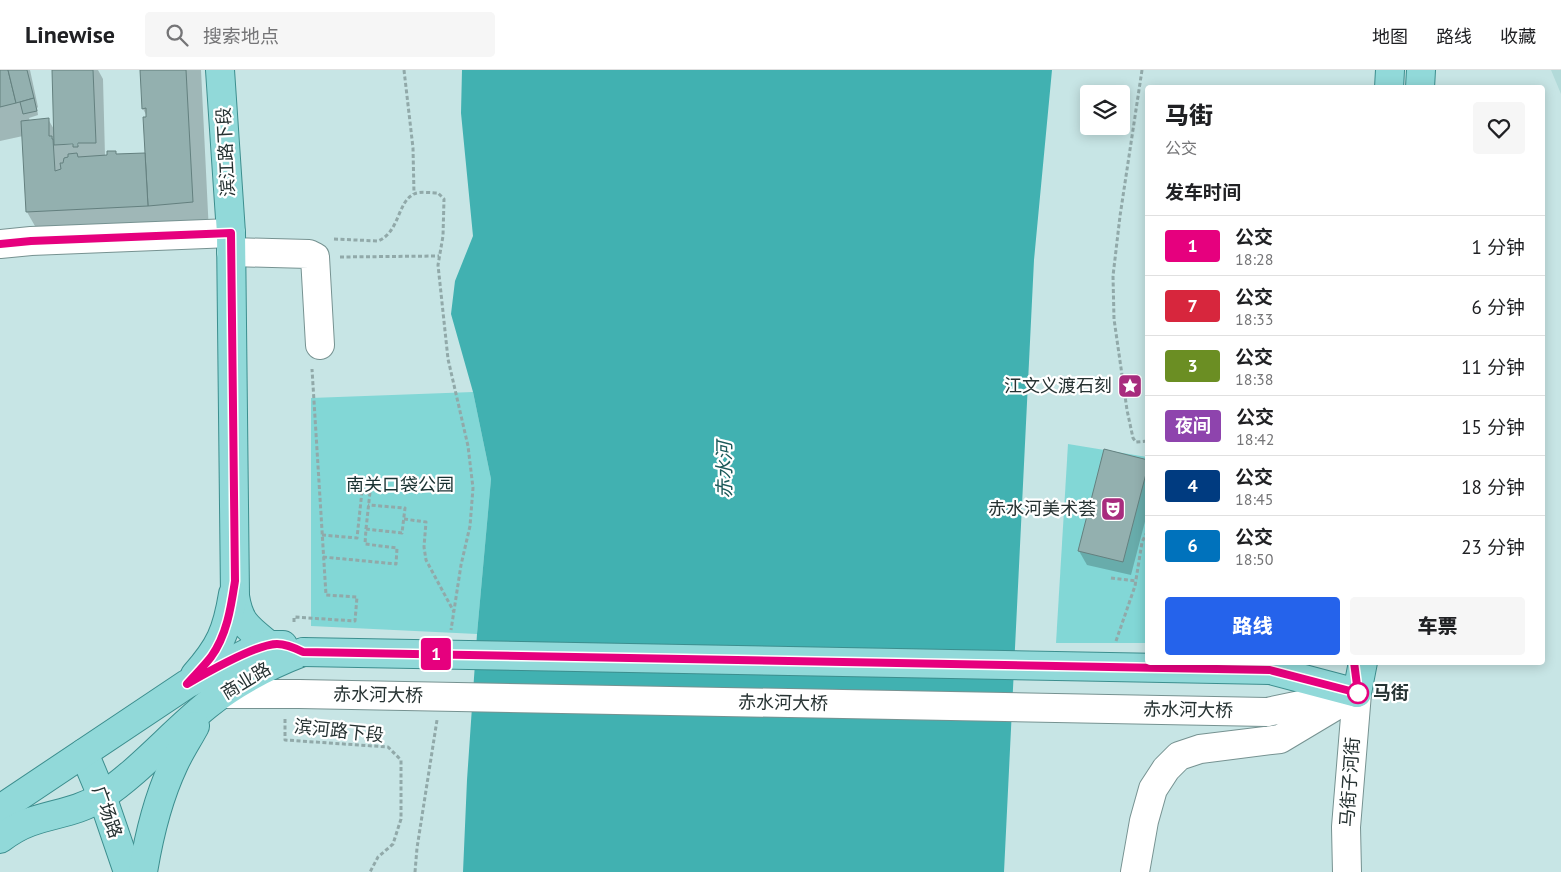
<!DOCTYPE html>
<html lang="zh">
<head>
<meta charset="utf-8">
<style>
	:root { --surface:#fff; --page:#f6f6f6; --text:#202124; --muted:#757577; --line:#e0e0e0; --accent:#2563eb }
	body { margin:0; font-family:"PT Sans","Noto Sans SC",sans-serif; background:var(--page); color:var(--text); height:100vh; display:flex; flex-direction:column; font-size:19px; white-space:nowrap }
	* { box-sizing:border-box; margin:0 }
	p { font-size:16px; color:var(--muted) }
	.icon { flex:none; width:28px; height:28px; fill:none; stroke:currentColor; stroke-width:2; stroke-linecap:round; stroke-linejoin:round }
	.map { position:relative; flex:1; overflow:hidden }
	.sheet { position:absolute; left:1145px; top:15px; width:400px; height:580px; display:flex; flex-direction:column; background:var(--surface); border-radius:5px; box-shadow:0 2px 12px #0003 }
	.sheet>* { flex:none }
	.badge { padding:0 10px; border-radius:4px; font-size:18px; line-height:32px }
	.controls { position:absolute; left:1080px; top:15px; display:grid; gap:10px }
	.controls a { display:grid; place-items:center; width:50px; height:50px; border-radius:5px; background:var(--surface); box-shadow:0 2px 12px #0003; font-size:25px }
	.map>.badge { position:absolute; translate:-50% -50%; box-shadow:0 0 0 2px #fff }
	h2 { padding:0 20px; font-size:19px; line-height:45px }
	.round { display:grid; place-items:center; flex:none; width:52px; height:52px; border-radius:5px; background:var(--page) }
	.overview { display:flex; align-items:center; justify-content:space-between; height:85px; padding:0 20px }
	h1 { font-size:24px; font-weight:800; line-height:38px }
	.cta { display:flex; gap:10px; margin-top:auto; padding:10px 20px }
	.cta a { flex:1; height:58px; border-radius:5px; background:var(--accent); color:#fff; font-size:20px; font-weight:800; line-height:58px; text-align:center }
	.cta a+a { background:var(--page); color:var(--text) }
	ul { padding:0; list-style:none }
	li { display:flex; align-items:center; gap:15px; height:60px; padding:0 20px; border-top:1px solid var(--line) }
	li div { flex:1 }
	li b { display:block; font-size:19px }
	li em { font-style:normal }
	li .badge { min-width:55px; font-weight:700; text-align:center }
	header { display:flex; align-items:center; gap:30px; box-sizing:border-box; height:70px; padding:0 25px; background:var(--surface); border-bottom:1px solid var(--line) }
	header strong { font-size:24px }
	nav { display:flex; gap:28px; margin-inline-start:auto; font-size:18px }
	.search { width:350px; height:45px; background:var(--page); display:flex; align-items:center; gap:12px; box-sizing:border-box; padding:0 18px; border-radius:5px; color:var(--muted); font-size:19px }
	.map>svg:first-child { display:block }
	.built { fill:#b2dad9 }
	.green { fill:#82d7d6 }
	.water { fill:#41b1b1 }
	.shadow { fill:#0003; fill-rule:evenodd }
	.building { fill:#93b0af; stroke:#64807f }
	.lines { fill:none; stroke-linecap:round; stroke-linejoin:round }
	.minor-casing { stroke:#769291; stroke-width:30 }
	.major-casing { stroke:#3c8e8e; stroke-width:30 }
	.path { stroke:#91a9a9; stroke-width:3; stroke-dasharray:4 2.5; stroke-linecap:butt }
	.minor { stroke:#fff; stroke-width:28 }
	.major { stroke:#91d9d9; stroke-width:28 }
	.minor-bridge-casing { stroke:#769291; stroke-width:30; stroke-linecap:butt }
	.major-bridge-casing { stroke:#3c8e8e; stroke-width:30; stroke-linecap:butt }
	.minor-bridge { stroke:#fff; stroke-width:28 }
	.major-bridge { stroke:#91d9d9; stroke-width:28 }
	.line-casing { stroke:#fff; stroke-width:11 }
	.line { stroke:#e6007e; stroke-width:8 }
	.stop-dot { fill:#fff; stroke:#e6007e; stroke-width:2.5 }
	.labels { text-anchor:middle; stroke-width:4.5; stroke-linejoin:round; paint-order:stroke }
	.street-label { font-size:18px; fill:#263232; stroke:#fff }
	.poi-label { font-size:18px; fill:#263232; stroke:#fff; text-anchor:end }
	.park-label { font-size:18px; fill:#1a3232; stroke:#fff }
	.stop-label { font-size:18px; font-weight:bold; fill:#263232; stroke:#fff; text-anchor:start }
	.water-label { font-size:19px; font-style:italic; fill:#1a5959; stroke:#fff }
</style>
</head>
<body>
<header>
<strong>Linewise</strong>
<div class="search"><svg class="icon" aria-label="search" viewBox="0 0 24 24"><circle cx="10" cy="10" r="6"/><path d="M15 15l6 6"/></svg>搜索地点</div>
<nav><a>地图</a><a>路线</a><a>收藏</a></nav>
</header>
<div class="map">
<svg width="1561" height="802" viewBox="0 0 1561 802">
	<rect width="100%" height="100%" fill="#c7e5e5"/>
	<path class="built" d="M1551 0H1561V24Z"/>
	<g class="green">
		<path d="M473 322 491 409 477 564 311 556V328Z"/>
		<path d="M1068 374 1147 387V573H1056Z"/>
	</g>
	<path class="water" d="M462 0H1052L1034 190 1004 802H463L467 710 477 564 491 409 473 322 451 244 455 211 473 166 461 43Z"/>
	<g class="shadow">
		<path d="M0 0H30L38 37 37 38 38 45 29 48 30 51 48 49 55 61 53 0H98L103 9 105 86 115 82 117 85 146 84 148 48 143 39 140 0H201L209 163 44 172 27 142 23 66 0 71ZM79 72V75H63V73Z"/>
		<path d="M1148 391V440L1131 505 1087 495 1079 481Z"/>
	</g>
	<g class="building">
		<path d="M0 0H8L16 33 0 37Z"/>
		<path d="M8 0H27L34 28 16 33Z"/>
		<path d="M52 0H93L96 73H78V77H73V74L54 75Z"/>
		<path d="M140 0H186L193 132 148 136 143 47H146V38L142 39Z"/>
		<path d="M34 28 37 41 23 44 20 32Z"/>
		<path d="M49 48V66H52V69H53L55 101 61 99 60 93H63L64 88 68 87V84L77 83 78 87 107 85V81H116V84L145 83 148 136 26 142 21 51Z"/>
		<path d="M1104 379 1148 390V396L1123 492 1078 481Z"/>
	</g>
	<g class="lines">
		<defs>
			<g id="minor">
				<path d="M0 174 31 171 231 163"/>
				<path d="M231 182 309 184 315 187 320 275"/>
				<path d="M223 624H299"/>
				<path d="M1267 642 1334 628"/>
				<path d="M1135 802 1144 751 1153 719 1166 699 1179 686 1200 679 1280 669 1357 623"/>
				<path d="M1347 802 1346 757 1357 623"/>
			</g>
			<g id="major">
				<path d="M220 0 231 163 235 526C239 553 248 558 269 575"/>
				<path d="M1389 18 1390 0"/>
				<path d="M1420 18 1421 0"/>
				<path d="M1270 600 1357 623"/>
				<path d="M195 605C220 577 227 561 233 524"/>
				<path d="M1357 623 1363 592"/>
				<path d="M84 683 102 726 128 802"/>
				<path d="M0 739 187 614 247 583 269 575H283"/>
				<path d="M0 769C9 762 19 756 30 752 55 743 78 742 101 727 140 701 171 664 207 635 236 612 269 595 303 582"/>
				<path d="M143 802C149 765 158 728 174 694 180 681 188 669 195 656"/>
			</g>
		</defs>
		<use href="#minor" class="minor-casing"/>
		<use href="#major" class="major-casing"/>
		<g class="path">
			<path d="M404 0 413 78 414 124"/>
			<path d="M1142 0 1120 146 1113 206 1114 249 1127 340 1133 368 1136 372 1148 371"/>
			<path d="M334 169 378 171C400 162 397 132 414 124 420 121 432 123 438 123L444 129 443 166 438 195 448 289 468 376 473 418 470 456 461 495 451 560"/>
			<path d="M340 187 439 186"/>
			<path d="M404 449 426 452 424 477 426 490 454 542"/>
			<path d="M322 465 357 468 362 421 370 422 366 459"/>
			<path d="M323 487 396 494 397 478 365 474 366 459 402 463 405 438 368 435"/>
			<path d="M1111 508 1137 511"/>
			<path d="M294 552V547L355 551 357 527 326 525 312 299"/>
			<path d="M1116 571 1135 516 1142 472 1148 460"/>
			<path d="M285 649V670L388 677 401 690V749L393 774 378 787 370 802"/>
			<path d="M415 802 417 778 437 650"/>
		</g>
		<use href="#minor" class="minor"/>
		<use href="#major" class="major"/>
		<defs>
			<path id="minor-bridge" d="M299 624 1267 642"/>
			<path id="major-bridge" d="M303 582 1270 600"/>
		</defs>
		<use href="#minor-bridge" class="minor-bridge-casing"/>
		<use href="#major-bridge" class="major-bridge-casing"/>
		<use href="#minor-bridge" class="minor-bridge"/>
		<use href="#major-bridge" class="major-bridge"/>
	</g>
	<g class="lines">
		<defs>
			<path id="line" d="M0 174 31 171 231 163 235 511C231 537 227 565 211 587 204 596 195 605 187 614 206 603 257 574 277 574 286 574 295 578 303 582L1270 600 1358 623 1354 592"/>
		</defs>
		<use href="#line" class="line-casing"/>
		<use href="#line" class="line"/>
	</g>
	<defs>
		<symbol id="sight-square" viewBox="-11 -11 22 22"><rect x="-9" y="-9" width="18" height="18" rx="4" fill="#a82c7e" stroke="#fff"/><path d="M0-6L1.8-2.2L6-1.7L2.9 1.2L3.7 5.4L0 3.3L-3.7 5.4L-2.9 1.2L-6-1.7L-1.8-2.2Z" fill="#fff"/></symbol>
		<symbol id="theatre-square" viewBox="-11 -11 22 22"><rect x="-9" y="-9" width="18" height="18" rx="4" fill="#a82c7e" stroke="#fff"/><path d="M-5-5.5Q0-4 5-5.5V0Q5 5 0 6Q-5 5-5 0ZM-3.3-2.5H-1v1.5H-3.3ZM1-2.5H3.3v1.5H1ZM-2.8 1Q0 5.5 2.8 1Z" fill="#fff"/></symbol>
	</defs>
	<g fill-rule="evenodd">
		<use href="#sight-square" x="1116" y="302" width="28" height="28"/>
		<use href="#theatre-square" x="1099" y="425" width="28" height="28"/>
	</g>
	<circle class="stop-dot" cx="1358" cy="623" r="10"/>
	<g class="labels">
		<g class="street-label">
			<text transform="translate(226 82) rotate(-93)" y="6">滨江路下段</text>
			<text transform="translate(246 611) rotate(-31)" y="6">商业路</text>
			<text transform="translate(378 625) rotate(1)" y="6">赤水河大桥</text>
			<text transform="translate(783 633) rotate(1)" y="6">赤水河大桥</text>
			<text transform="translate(1188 640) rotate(1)" y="6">赤水河大桥</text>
			<text transform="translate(339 661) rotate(6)" y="6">滨河路下段</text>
			<text transform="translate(1350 712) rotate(-86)" y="6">马街子河街</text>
			<text transform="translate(107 742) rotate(70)" y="6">广场路</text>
		</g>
		<g class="poi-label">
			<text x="1112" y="322">江文义渡石刻</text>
			<text x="1096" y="445">赤水河美术荟</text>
		</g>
		<g class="park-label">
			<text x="400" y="421">南关口袋公园</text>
		</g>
		<g class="stop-label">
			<text x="1373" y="629">马街</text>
		</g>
		<g class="water-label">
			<text transform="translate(724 400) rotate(-90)" y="7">赤水河</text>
		</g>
	</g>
</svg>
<div class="controls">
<a><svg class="icon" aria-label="layers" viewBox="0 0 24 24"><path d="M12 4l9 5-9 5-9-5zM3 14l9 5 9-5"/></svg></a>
</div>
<b class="badge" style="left:436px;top:584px;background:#e6007e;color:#fff">1</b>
<section class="sheet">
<div class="overview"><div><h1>马街</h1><p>公交</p></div><a class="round"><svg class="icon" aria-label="heart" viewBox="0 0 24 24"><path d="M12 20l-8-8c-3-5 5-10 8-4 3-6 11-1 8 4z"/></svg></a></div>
<h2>发车时间</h2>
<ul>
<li><span class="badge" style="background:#e6007e;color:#fff">1</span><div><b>公交</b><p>18:28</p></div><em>1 分钟</em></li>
<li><span class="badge" style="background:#d7263d;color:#fff">7</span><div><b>公交</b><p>18:33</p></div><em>6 分钟</em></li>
<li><span class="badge" style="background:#6b8e23;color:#fff">3</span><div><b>公交</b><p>18:38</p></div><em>11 分钟</em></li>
<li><span class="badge" style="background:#8e44ad;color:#fff">夜间</span><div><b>公交</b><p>18:42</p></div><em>15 分钟</em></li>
<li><span class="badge" style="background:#003b80;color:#fff">4</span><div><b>公交</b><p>18:45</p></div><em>18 分钟</em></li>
<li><span class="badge" style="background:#0072bc;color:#fff">6</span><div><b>公交</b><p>18:50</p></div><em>23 分钟</em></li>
</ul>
<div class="cta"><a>路线</a><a>车票</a></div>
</section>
</div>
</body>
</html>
